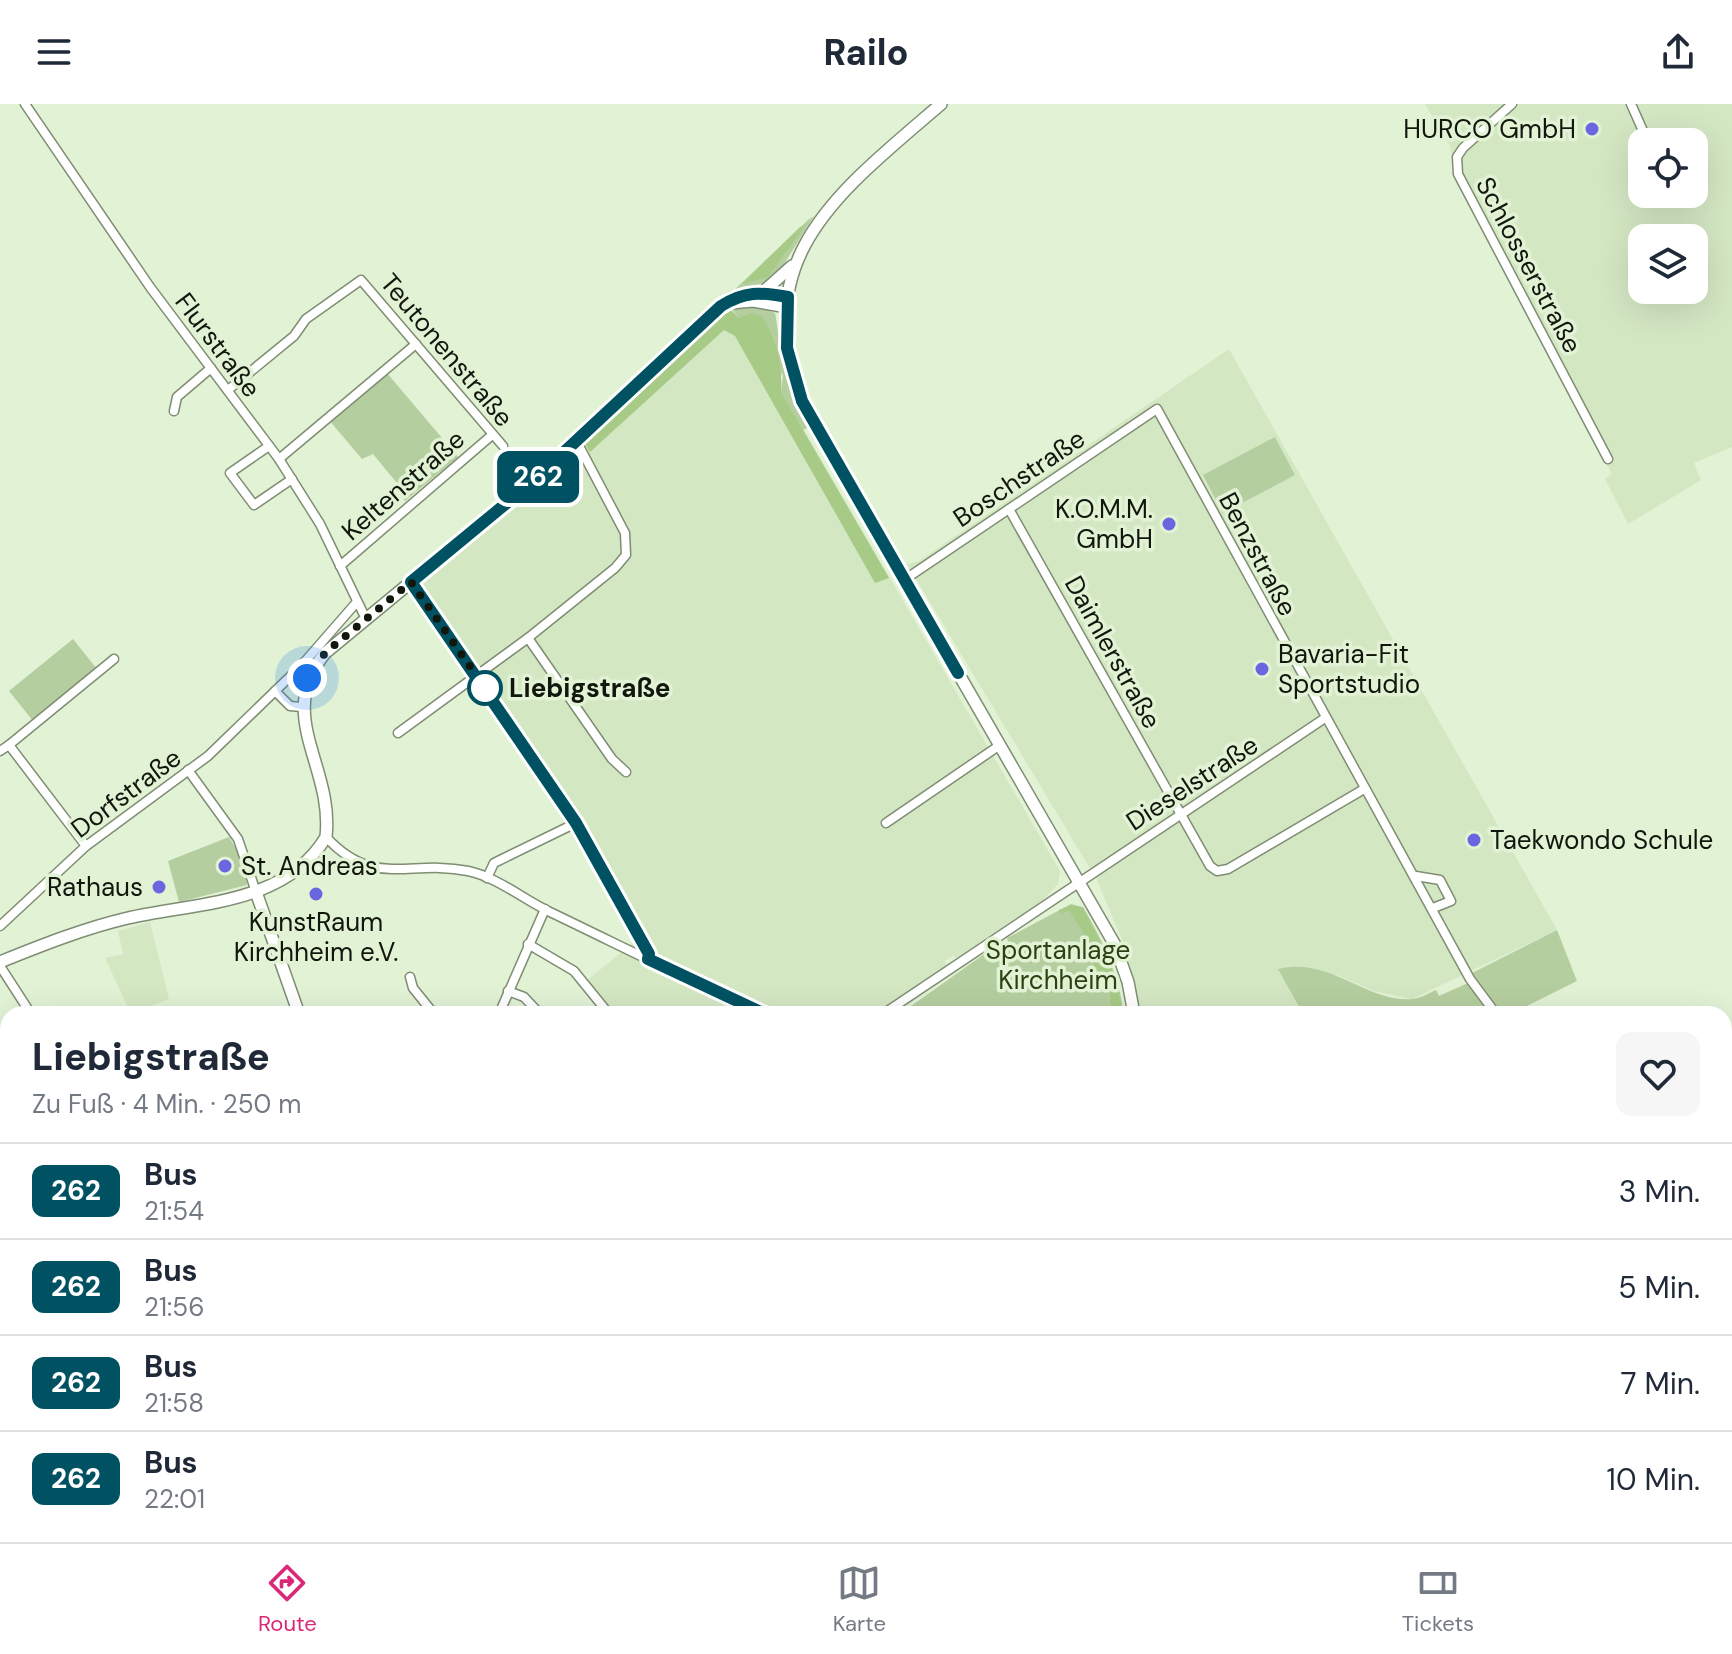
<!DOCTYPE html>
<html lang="de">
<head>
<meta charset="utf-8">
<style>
	:root { --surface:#fff; --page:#f6f6f7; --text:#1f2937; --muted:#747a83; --line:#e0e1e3; --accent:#db2777 }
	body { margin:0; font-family:"DM Sans",sans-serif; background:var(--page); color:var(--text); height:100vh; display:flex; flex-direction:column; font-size:30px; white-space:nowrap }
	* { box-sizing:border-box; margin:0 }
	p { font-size:26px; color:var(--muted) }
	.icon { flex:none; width:44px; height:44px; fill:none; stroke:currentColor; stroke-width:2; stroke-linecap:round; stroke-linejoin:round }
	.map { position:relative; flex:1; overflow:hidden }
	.side { position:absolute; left:0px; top:902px; width:1732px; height:536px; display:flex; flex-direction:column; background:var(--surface); border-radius:24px 24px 0 0; box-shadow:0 8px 32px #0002 }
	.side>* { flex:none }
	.badge { padding:0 16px; border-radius:12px; font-size:28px; line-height:52px }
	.buttons { position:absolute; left:1628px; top:24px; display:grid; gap:16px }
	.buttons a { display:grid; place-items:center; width:80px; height:80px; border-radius:16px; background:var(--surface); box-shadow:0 8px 32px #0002; font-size:40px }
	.you { position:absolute; width:40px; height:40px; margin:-20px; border:6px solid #fff; border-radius:50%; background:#1a73e8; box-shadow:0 0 0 12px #1a73e833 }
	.map>.badge { position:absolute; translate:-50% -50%; box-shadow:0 0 0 4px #fff }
	.round { display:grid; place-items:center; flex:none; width:84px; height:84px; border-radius:16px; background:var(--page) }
	.head { display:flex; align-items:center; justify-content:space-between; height:136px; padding:0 32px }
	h1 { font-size:38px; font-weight:800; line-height:60px }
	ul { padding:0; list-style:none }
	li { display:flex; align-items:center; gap:24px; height:96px; padding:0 32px; border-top:2px solid var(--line) }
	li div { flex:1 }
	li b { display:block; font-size:30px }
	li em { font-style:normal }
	li .badge { min-width:88px; font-weight:700; text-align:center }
	header { display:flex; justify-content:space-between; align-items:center; height:104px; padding:0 32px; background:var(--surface); font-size:36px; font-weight:800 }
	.menu { display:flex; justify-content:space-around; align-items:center; height:112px; border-top:2px solid var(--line); background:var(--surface); font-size:22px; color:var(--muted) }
	.menu a { display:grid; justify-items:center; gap:4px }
	.menu .on { color:var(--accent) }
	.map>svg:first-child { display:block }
	.built { fill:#d4e7c3; fill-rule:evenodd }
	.green { fill:#b5ce9f }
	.forest { fill:#a7ca86 }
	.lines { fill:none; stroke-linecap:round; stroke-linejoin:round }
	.street-casing { stroke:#7f8d73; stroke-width:11 }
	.secondary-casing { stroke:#7f8d73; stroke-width:14 }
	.street { stroke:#fff; stroke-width:8 }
	.secondary { stroke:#fff; stroke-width:11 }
	.line-casing { stroke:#fff; stroke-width:18 }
	.line { stroke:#005262; stroke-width:12 }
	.walk { stroke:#11170d; stroke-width:8; stroke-dasharray:0 14.4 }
	.poi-dot { fill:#6a66df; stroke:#e2f2d5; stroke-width:3 }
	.stop-dot { fill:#fff; stroke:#005262; stroke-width:4 }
	.labels { text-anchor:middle; stroke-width:7; stroke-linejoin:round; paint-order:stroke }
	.poi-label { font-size:26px; fill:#11170d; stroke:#e2f2d5; text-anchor:end }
	.street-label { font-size:26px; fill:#11170d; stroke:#e2f2d5 }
	.stop-label { font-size:26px; font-weight:bold; fill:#11170d; stroke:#e2f2d5; text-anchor:start }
	.park-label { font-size:26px; fill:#2b4111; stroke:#e2f2d5 }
</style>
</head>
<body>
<header><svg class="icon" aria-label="menu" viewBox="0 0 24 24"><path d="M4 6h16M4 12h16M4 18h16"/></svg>Railo<svg class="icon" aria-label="share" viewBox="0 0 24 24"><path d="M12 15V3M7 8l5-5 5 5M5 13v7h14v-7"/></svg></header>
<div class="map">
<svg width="1732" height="1438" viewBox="0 0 1732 1438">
	<rect width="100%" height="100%" fill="#e2f2d5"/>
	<g class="built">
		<path d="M1425 0H1732V343L1694 359 1701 376 1628 420 1605 375 1612 370 1455 71 1450 42ZM1642 38H1694V90H1642ZM1642 134H1694V186H1642Z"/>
		<path d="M730 205 739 214 1060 767 1058 780 1044 795 956 854 953 852 945 857 946 861 874 910H615L586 877 644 830 578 714 417 479 570 351Z"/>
		<path d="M1229 245 1557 826 1412 895 1374 887 1337 871 1279 865 1303 910H1140L1127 848 1097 776 907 460 919 457Z"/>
		<path d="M150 818 169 895 131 910 105 854 123 850 118 827Z"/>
	</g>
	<g class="green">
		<path d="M814 112 774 176 731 189 808 116Z"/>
		<path d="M751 200 775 209 785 268 809 323 803 326 781 288 783 272 747 214H739L729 202Z"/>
		<path d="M387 269 458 353 405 397 397 388 401 384 373 350 362 355 329 316Z"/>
		<path d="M1275 333 1295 371 1223 409 1203 371Z"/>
		<path d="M73 535 97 565 33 617 9 587Z"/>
		<path d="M229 733 243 756 247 781 179 798 168 757Z"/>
		<path d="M1071 800 1083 803C1103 837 1119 871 1124 910H915L911 902 997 841 999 844 1008 838 1007 834Z"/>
		<path d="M1557 826 1577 877 1511 910H1303L1278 865C1330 852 1367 899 1412 895 1419 895 1429 889 1436 886L1439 892 1468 879 1470 870Z"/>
	</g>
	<g class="forest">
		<path d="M805 122 768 173 742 180 800 123Z"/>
		<path d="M730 205 739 214 751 209 762 212C776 235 783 261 781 288L889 474 875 479 735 232 724 226 590 348 583 337Z"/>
		<path d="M1071 801 1083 804C1101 838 1118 872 1123 910H1111L1110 882 1087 851 1092 842 1069 806 1060 810 1059 806Z"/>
		<path d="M80 1430 59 1438H18L33 1431Z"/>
		<path d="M162 1430H218L199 1438H166Z"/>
		<path d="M729 1430H775L764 1438H735Z"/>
	</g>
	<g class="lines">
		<defs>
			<g id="street">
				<path d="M25 0 150 183 279 355 320 420 365 513"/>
				<path d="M1512 0 1463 44 1457 53 1458 70 1608 355"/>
				<path d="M1631 0 1648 38"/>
				<path d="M1677 90 1680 95"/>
				<path d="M228 286 294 232 306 215 361 176 503 342"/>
				<path d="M174 307 177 293 211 264"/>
				<path d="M269 342 230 369 254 401 292 375"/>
				<path d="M279 355 416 240"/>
				<path d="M1009 405 1210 762 1217 767 1228 765 1364 685"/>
				<path d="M340 462 492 331"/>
				<path d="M904 476 1157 305 1470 875 1496 910"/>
				<path d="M411 478 576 719 649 850 648 855"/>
				<path d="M528 534 612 655 626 668"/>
				<path d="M275 587 290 602 301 603"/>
				<path d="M398 629 528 534 615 464 626 451 625 429 577 338"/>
				<path d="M9 641 114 555"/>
				<path d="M0 647 9 641 86 742"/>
				<path d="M188 666 238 735 256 788"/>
				<path d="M886 719 1000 641"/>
				<path d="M326 733C374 785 409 755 468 767 497 773 523 795 550 808 621 842 692 878 765 910"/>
				<path d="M297 767 353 759"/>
				<path d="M1416 772 1440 776 1451 797 1433 804"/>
				<path d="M487 774 494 759 576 719"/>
				<path d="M0 822 86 742 208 652 301 562 356 499"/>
				<path d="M528 840 574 867 609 910"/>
				<path d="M0 862 31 910"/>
				<path d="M410 873 413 884 434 910"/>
				<path d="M508 887 524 893 540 910"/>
				<path d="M499 910 545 805"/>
				<path d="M883 910 1325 614"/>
				<path d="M1724 1079 1732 1082"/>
				<path d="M0 1108 8 1110"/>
				<path d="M1724 1164 1732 1166"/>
				<path d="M0 1301 8 1295"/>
				<path d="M327 1430 330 1438"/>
				<path d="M893 1430 899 1438"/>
				<path d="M903 1430 909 1438"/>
				<path d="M516 1438 527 1430"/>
				<path d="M782 1438 793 1430"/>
				<path d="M915 1438 926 1430"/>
			</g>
			<g id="secondary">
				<path d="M941 0C834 92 739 160 811 314L1115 841 1128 878 1134 910"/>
				<path d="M763 188 792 162"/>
				<path d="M730 199 753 197 787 203"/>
				<path d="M256 788 299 910"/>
				<path d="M0 858C42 841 85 824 128 814 198 798 285 801 326 733 334 662 274 612 325 549L531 379 732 194 752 188 788 193"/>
				<path d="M76 1438 96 1430"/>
				<path d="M224 1438 246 1430"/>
			</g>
		</defs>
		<use href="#street" class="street-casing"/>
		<use href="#secondary" class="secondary-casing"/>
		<use href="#street" class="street"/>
		<use href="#secondary" class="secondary"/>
	</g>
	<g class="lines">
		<defs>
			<path id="line" d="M765 910 648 855 649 850 576 719 411 478 531 379 721 202C745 187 760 188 788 193L787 244 802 297 958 569"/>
		</defs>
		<use href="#line" class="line-casing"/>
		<use href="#line" class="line"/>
		<path class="walk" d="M307 574 325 549 411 478 490 591 485 584"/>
	</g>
	<g class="poi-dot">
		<circle cx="1592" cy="25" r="8"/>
		<circle cx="1169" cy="420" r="8"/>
		<circle cx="1262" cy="565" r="8"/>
		<circle cx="1474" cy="736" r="8"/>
		<circle cx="225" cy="762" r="8"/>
		<circle cx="159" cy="783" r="8"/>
		<circle cx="316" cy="790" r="8"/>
	</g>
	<circle class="stop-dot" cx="485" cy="584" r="16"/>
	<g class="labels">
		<g class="poi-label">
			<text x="1576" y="34">HURCO GmbH</text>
			<text x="1153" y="414">K.O.M.M.<tspan x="1153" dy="30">GmbH</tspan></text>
			<text x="1278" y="559" text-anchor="start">Bavaria-Fit<tspan x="1278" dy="30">Sportstudio</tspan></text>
			<text x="1490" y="745" text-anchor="start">Taekwondo Schule</text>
			<text x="241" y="771" text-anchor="start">St. Andreas</text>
			<text x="143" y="792">Rathaus</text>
			<text x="316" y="827" text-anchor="middle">KunstRaum<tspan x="316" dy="30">Kirchheim e.V.</tspan></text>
		</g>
		<g class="street-label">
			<text transform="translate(1529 161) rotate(62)" y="9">Schlosserstraße</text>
			<text transform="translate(218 241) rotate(53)" y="9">Flurstraße</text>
			<text transform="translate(447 246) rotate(50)" y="9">Teutonenstraße</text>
			<text transform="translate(1019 374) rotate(-34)" y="9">Boschstraße</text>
			<text transform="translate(403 381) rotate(-41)" y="9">Keltenstraße</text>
			<text transform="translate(1258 450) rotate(62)" y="9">Benzstraße</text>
			<text transform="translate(1113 548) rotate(61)" y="9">Daimlerstraße</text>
			<text transform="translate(1192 679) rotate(-33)" y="9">Dieselstraße</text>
			<text transform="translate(126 689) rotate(-37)" y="9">Dorfstraße</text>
		</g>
		<g class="stop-label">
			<text x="509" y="593">Liebigstraße</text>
		</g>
		<g class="park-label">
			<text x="1058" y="855">Sportanlage<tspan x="1058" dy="30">Kirchheim</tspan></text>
		</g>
	</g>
</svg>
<div class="buttons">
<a><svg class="icon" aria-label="locate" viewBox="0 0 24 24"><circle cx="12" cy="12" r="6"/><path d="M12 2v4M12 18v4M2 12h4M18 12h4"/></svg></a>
<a><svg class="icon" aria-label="layers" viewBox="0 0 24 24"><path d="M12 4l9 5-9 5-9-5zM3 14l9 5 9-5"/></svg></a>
</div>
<div class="you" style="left:307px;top:574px"></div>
<b class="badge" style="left:538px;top:373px;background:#005262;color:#fff">262</b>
<section class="side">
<div class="head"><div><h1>Liebigstraße</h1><p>Zu Fuß · 4 Min. · 250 m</p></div><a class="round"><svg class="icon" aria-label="heart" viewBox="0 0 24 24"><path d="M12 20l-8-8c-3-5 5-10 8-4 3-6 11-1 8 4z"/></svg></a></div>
<ul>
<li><span class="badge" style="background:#005262;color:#fff">262</span><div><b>Bus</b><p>21:54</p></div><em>3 Min.</em></li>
<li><span class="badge" style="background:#005262;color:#fff">262</span><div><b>Bus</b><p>21:56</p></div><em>5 Min.</em></li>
<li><span class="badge" style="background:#005262;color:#fff">262</span><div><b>Bus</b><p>21:58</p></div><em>7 Min.</em></li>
<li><span class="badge" style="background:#005262;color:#fff">262</span><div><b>Bus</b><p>22:01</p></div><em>10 Min.</em></li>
</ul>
</section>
</div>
<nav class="menu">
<a class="on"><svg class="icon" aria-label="directions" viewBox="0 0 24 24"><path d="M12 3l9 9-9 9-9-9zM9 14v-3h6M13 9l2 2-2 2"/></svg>Route</a>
<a><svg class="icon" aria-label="map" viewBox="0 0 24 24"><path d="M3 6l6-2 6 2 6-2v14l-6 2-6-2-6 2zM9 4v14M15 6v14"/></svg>Karte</a>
<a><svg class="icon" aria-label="tickets" viewBox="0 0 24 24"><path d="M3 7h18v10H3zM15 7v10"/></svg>Tickets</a>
</nav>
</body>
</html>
